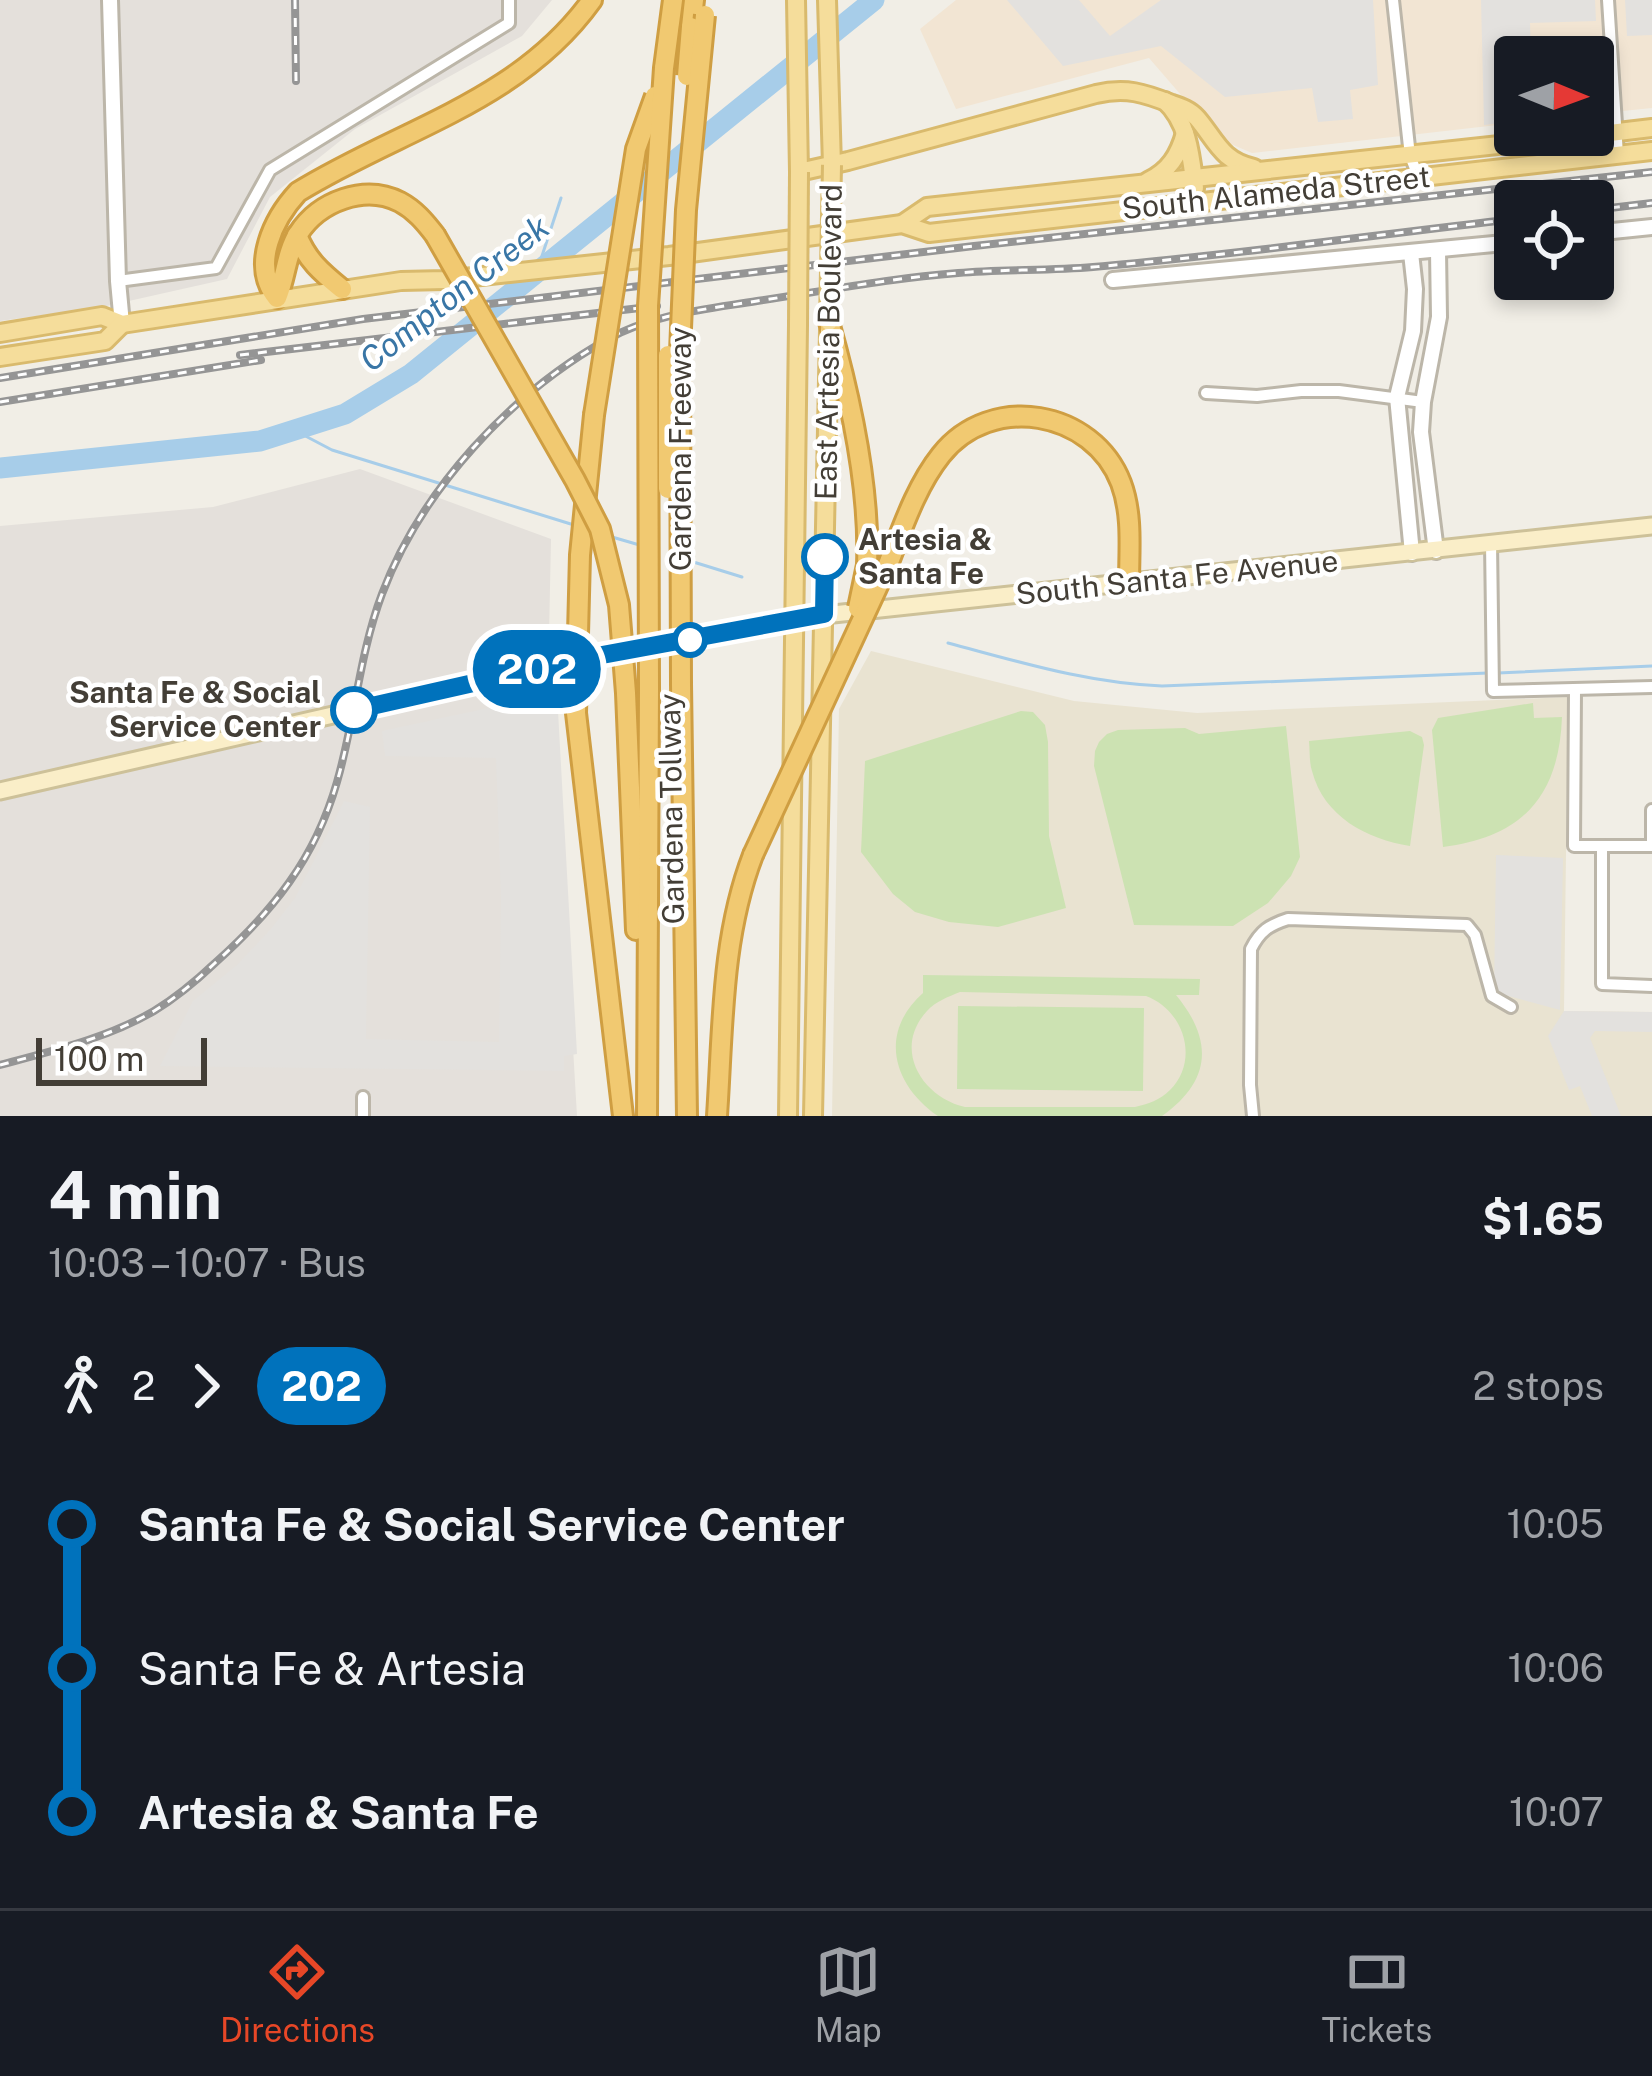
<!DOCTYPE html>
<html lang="en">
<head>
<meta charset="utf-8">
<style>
	:root { --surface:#171b24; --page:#242831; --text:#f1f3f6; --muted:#9ea1a6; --line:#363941; --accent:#e74727 }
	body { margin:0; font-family:"Public Sans",sans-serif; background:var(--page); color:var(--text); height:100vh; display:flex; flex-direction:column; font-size:45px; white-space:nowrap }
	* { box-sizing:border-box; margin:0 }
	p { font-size:39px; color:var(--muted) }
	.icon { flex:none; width:66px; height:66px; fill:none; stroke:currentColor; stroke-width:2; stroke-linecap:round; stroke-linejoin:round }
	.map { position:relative; height:1116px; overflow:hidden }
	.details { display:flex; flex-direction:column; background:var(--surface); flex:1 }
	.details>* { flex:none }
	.badge { padding:0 24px; border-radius:39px; font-size:42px; line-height:78px }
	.needle { width:78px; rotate:91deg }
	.buttons { position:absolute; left:1494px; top:36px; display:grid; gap:24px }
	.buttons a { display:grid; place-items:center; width:120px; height:120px; border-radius:12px; background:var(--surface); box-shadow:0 6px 18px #0003; font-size:60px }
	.scale { position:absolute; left:36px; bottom:30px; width:171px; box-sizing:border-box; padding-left:12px; border:6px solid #433e36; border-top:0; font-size:33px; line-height:42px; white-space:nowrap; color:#433e36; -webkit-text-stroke:9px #fff; paint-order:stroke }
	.map>.badge { position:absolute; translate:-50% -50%; box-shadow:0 0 0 6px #fff }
	.legs { display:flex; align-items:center; gap:18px; height:132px; padding:0 48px; font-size:39px }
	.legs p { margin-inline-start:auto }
	.headline { display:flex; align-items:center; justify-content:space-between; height:204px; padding:0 48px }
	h1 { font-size:66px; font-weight:700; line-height:90px }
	ul { padding:0 48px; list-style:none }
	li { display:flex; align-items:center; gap:42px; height:144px; font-size:45px }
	li i { display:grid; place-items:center; width:18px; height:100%; margin:0 15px; background:currentColor }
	li i::after { content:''; width:30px; height:30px; margin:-15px; border:9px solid; border-radius:50%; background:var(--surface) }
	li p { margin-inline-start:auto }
	li:first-child i { background:linear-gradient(#0000 50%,currentColor 0) }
	li:last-child i { background:linear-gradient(currentColor 50%,#0000 0) }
	.tabs { display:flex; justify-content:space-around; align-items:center; height:168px; border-top:3px solid var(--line); background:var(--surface); font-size:33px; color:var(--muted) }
	.tabs a { display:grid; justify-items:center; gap:6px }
	.tabs .current { color:var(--accent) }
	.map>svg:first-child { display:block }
	.commercial { fill:#f2e5d3 }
	.industrial { fill:#e4e0db }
	.education { fill:#e9e3d1 }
	.green { fill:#cce2b2; fill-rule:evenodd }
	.parking { fill:#e3e1de }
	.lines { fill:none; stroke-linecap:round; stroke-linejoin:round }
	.stream { stroke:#a7cde9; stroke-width:3 }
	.river { stroke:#a7cde9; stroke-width:21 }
	.minor-casing { stroke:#bcb6a9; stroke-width:16 }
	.tertiary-casing { stroke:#bcb6a9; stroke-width:20 }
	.secondary-casing { stroke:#cdc199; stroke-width:21 }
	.primary-casing { stroke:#d9ba6d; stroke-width:22 }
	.motorway-casing { stroke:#cf9e42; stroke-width:24 }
	.minor { stroke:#fff; stroke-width:10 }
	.tertiary { stroke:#fff; stroke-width:14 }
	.secondary { stroke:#faeec8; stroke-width:15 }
	.primary { stroke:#f5dd9b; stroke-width:16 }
	.motorway { stroke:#f1c971; stroke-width:18 }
	.rail-casing { stroke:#959595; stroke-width:8 }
	.rail { stroke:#fff; stroke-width:3; stroke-dasharray:9; stroke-linecap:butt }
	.primary-bridge-casing { stroke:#d9ba6d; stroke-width:22; stroke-linecap:butt }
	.motorway-bridge-casing { stroke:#cf9e42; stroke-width:24; stroke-linecap:butt }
	.primary-bridge { stroke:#f5dd9b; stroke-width:16 }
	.motorway-bridge { stroke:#f1c971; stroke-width:18 }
	.line-1-casing { stroke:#fff; stroke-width:27 }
	.line-1 { stroke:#0072bc; stroke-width:18 }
	.stop-1-dot { fill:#fff; stroke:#0072bc; stroke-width:6 }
	.labels { text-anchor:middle; stroke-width:9; stroke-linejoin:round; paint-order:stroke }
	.street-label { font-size:30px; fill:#433e36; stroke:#fff }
	.stop-label { font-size:30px; font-weight:bold; fill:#433e36; stroke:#fff; text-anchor:start }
	.water-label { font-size:33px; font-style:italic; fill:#3976a6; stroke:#fff }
</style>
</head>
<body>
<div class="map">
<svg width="1652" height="1116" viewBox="0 0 1652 1116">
	<rect width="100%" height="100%" fill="#f1eee6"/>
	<path class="commercial" d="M956 0H1652V108L1593 114V57H1515V123L1252 153 1219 139 1149 58 956 109 920 29Z"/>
	<g class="industrial">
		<path d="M0 0H552L522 36 355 129 270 197 227 279 102 307 0 321Z"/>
		<path d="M360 469 551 539 549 636 577 1116H0V526L213 507Z"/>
	</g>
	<path class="education" d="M871 651 1074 701 1197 713 1568 697 1564 1011 1652 1012V1116H832L839 709Z"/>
	<g class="green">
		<path d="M1533 703 1534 718 1562 717C1559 797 1522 837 1443 847L1432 730 1438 718Z"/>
		<path d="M1021 711 1033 712 1045 725 1048 742 1049 836 1066 908 998 927 949 922 915 912 893 894 861 852 865 761Z"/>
		<path d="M1286 726 1300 857 1291 876 1268 903 1233 926 1134 925 1094 766 1095 751 1099 742 1107 734 1118 730 1185 728 1199 734Z"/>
		<path d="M1410 731 1422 737 1424 745 1410 846C1367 839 1324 817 1312 771 1309 762 1310 750 1309 741Z"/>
		<path d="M923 975 1200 979 1199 995H1176C1214 1041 1211 1081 1162 1116H938C893 1085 878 1033 923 993ZM960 992 1146 996C1184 1010 1200 1060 1170 1090 1160 1100 1148 1104 1135 1107H965C922 1097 892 1049 927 1011 936 1001 948 997 960 992Z"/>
		<path d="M958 1006 1144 1008 1143 1091 957 1089Z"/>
	</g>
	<g class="parking">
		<path d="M1007 0H1079L1110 36 1161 0H1373L1378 85 1350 90 1353 119 1318 122 1312 88 1225 97 1161 46 1063 66Z"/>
		<path d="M1481 0H1595L1596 21 1530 23 1531 57H1515V121L1484 125Z"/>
		<path d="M1625 0H1652V35L1627 36Z"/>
		<path d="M557 693 577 1054 564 1056V1071L160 1066 193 1001 237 965 270 930 295 898 344 801 370 807 366 1039 499 1042 501 899 496 758 385 756 382 731Z"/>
		<path d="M1496 855 1563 858 1560 1010 1494 992Z"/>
		<path d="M1564 1011 1652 1012V1032L1595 1031 1590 1038 1621 1116H1592L1580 1086 1569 1090 1548 1036Z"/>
	</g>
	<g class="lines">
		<g class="stream">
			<path d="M539 265 561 198"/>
			<path d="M294 430 332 450 574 525"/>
			<path d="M612 537 643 546"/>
			<path d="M687 560 742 577"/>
			<path d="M948 643C1020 662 1087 683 1162 686L1488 673"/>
			<path d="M1498 673 1652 666"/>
		</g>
		<path class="river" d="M0 468 260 441 345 414 411 374 874 0"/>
		<defs>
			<g id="minor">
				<path d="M1393 0 1410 156 1419 178"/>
				<path d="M1608 0 1618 155"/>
				<path d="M118 281 216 268 270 170 509 23V0"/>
				<path d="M1206 393 1257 396 1301 391H1339L1423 402"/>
				<path d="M1491 543 1493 691 1652 687"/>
				<path d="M1575 690 1574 846H1652V810"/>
				<path d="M1602 846V984L1652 986"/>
				<path d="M363 1116V1097"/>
				<path d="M1253 1116 1250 1085 1251 949C1260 931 1269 925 1288 919L1467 925 1475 935 1492 996 1511 1007"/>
			</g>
			<g id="tertiary">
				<path d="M110 0 118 281 122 324"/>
				<path d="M1593 233 1652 227"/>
				<path d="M1411 253 1415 289 1413 331 1397 397 1412 553"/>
				<path d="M1113 280 1515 242"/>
				<path d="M1436 551 1421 432 1423 402 1439 317 1438 251"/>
			</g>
			<path id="secondary" d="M0 791 539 668 796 618 1652 526"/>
			<g id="primary">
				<path d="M796 0 799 172 848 161 1096 94C1126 87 1144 93 1172 104 1181 107 1190 110 1197 118 1216 140 1221 161 1254 168"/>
				<path d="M827 0 832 165"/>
				<path d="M1165 101C1189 123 1191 158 1195 188"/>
				<path d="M1593 135 1652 128"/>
				<path d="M1148 181C1169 171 1179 155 1185 133"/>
				<path d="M902 224 927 207 1591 135"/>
				<path d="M0 333 102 316 122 324 401 281 445 280 669 256 902 224 929 233 1652 151"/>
				<path d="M0 357 105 341 122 324"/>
				<path d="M788 1116 798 325"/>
				<path d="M813 1116 829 331"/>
			</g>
			<g id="motorway">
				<path d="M691 27 694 0"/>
				<path d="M664 68 673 0"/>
				<path d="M297 235C307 260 321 272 342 289"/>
				<path d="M435 235C425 222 415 210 400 202 365 184 319 201 298 234 286 253 286 277 277 298 250 265 274 218 298 192 400 129 519 102 592 0"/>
				<path d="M829 322C850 396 870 488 867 565"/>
				<path d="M594 415 580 555 576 713 623 1116"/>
				<path d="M889 562C903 526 917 485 941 455 991 392 1093 410 1121 483 1133 515 1129 550 1129 584"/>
				<path d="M681 684 687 1116"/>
				<path d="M626 693 636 930"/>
				<path d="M647 1116 649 689"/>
				<path d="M717 1116C723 1028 721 938 753 855"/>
			</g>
		</defs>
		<use href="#minor" class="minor-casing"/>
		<use href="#tertiary" class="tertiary-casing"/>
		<use href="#secondary" class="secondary-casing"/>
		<use href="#primary" class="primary-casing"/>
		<use href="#motorway" class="motorway-casing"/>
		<use href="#minor" class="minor"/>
		<use href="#tertiary" class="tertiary"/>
		<use href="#secondary" class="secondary"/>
		<use href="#primary" class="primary"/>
		<use href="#motorway" class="motorway"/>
		<defs>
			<g id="rail">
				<path d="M295 0 296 81"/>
				<path d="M1593 210 1652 203"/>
				<path d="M240 355 657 306"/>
				<path d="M0 378 363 319 974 246 1652 172"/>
				<path d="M0 402 261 360"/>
				<path d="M0 1065C52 1051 108 1038 154 1011 177 997 196 981 215 963 273 911 315 859 337 782 355 720 359 655 382 594 421 490 511 393 608 339 652 314 708 309 757 301 824 291 891 278 958 273 1003 269 1048 271 1093 267 1234 255 1374 235 1515 219"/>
			</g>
		</defs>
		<use href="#rail" class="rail-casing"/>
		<use href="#rail" class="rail"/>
		<defs>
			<g id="primary-bridge">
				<path d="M829 322 832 165"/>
				<path d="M798 325 799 172"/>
			</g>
			<g id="motorway-bridge">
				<path d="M687 76 691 27"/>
				<path d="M435 235 575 480 600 529 619 605 626 693"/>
				<path d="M594 415 636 149 655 96"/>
				<path d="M668 489V355"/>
				<path d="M858 608 867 565"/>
				<path d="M681 684 680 352 686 210 705 15"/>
				<path d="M649 689 648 306 664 68"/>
				<path d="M753 855 889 562"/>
			</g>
		</defs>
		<use href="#primary-bridge" class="primary-bridge-casing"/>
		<use href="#motorway-bridge" class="motorway-bridge-casing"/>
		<use href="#primary-bridge" class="primary-bridge"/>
		<use href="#motorway-bridge" class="motorway-bridge"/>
	</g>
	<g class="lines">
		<defs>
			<path id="line-1" d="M354 710 575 660 824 614 825 557"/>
		</defs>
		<use href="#line-1" class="line-1-casing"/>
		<use href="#line-1" class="line-1"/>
	</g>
	<g class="stop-1-dot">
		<circle cx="825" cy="557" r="21"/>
		<circle cx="690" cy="640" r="15"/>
		<circle cx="354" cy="710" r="21"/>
	</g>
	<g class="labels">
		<g class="street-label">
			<text transform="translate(1276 193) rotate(-6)" y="10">South Alameda Street</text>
			<text transform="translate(829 342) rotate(-89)" y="10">East Artesia Boulevard</text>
			<text transform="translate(681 449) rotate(-90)" y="10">Gardena Freeway</text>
			<text transform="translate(1177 578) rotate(-6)" y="10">South Santa Fe Avenue</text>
			<text transform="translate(672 809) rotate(-91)" y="10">Gardena Tollway</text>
		</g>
		<g class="stop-label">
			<text x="858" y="550">Artesia &amp;<tspan x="858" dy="34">Santa Fe</tspan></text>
			<text x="321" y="703" text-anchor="end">Santa Fe &amp; Social<tspan x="321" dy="34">Service Center</tspan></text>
		</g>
		<g class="water-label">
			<text transform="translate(454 293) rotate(-38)" y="12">Compton Creek</text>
		</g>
	</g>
</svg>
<div class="buttons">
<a><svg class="needle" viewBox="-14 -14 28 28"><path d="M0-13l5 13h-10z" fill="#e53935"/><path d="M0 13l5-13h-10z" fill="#9ea1a6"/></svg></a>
<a><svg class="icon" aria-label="locate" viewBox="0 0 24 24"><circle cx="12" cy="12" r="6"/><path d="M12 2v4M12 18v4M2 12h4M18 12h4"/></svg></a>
</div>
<div class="scale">100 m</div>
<b class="badge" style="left:537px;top:669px;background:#0072bc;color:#fff">202</b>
</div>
<section class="details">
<div class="headline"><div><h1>4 min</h1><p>10:03 – 10:07 · Bus</p></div><b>$1.65</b></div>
<div class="legs"><svg class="icon" aria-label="walk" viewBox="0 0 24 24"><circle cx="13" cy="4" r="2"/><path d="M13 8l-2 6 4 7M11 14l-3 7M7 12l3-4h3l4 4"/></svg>2<svg class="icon" aria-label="forward" viewBox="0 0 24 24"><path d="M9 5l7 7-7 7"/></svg><b class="badge" style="background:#0072bc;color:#fff">202</b><p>2 stops</p></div>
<ul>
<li><i style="color:#0072bc"></i><b>Santa Fe &amp; Social Service Center</b><p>10:05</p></li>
<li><i style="color:#0072bc"></i><span>Santa Fe &amp; Artesia</span><p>10:06</p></li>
<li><i style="color:#0072bc"></i><b>Artesia &amp; Santa Fe</b><p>10:07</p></li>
</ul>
</section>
<nav class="tabs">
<a class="current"><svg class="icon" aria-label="directions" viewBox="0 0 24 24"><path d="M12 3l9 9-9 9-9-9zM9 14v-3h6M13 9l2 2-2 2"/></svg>Directions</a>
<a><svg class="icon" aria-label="map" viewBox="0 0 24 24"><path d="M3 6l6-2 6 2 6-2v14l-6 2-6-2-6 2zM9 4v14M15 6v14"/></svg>Map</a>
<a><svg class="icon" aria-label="tickets" viewBox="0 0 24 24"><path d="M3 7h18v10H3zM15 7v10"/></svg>Tickets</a>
</nav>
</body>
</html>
